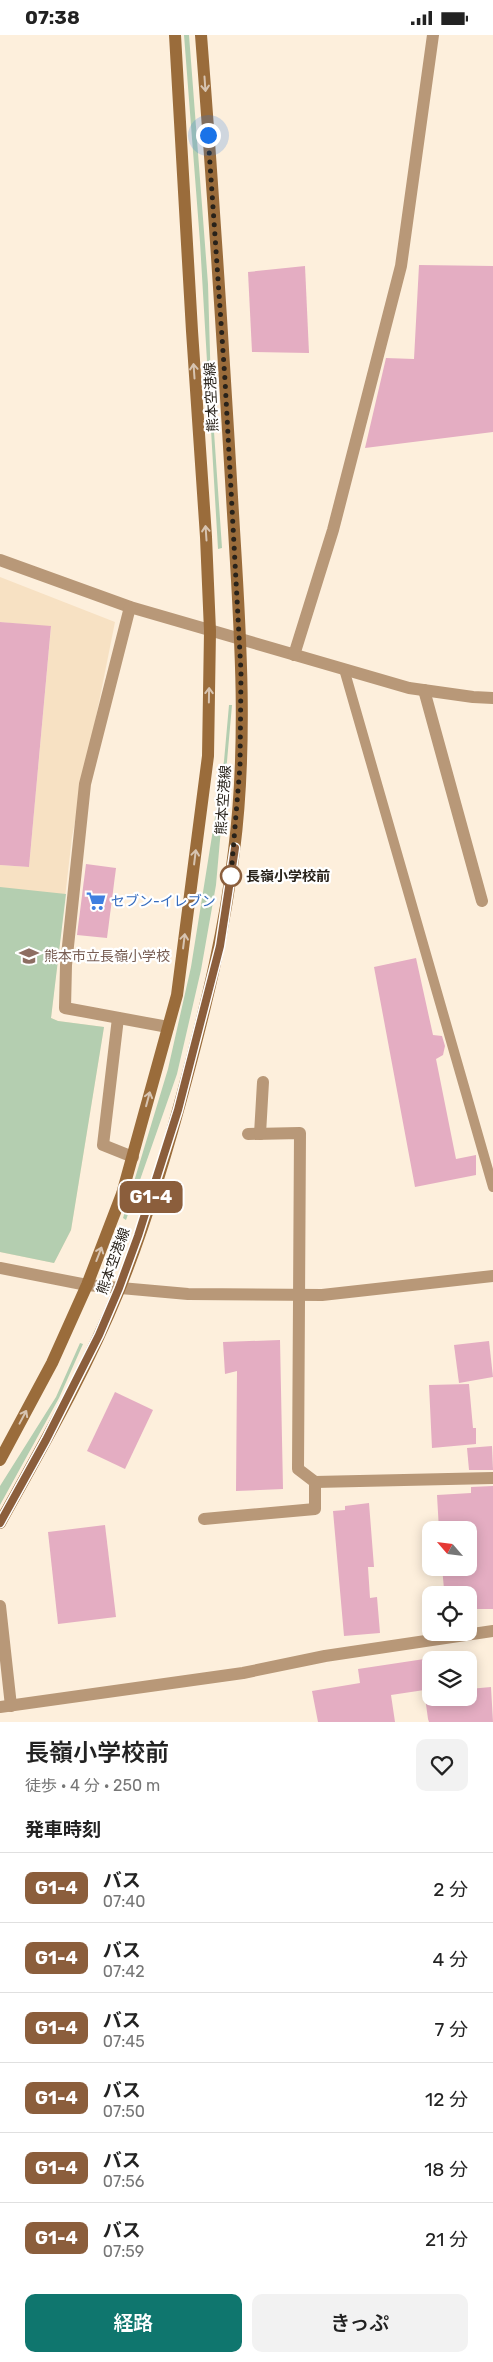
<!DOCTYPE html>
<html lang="ja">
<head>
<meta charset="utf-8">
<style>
	:root { --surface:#fff; --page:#f2f2f2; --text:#222; --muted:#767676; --line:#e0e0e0; --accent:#0f766e }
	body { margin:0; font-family:Rubik,"Noto Sans JP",sans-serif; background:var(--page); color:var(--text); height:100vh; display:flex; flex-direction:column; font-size:19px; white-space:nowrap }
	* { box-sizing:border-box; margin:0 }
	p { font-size:16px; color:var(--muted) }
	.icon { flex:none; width:28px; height:28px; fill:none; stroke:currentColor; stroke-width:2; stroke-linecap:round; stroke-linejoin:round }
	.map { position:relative; height:1687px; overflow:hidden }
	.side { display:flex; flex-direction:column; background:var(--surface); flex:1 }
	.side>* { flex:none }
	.badge { padding:0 10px; border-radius:8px; font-size:18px; line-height:32px }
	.needle { width:32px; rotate:298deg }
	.controls { position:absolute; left:422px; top:1486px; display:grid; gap:10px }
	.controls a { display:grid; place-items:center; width:55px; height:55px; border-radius:10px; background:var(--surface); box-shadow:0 2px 12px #0003; font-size:25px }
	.you { position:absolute; width:25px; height:25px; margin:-12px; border:4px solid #fff; border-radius:50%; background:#1a73e8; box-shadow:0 0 0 8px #1a73e833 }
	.map>.badge { position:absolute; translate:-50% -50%; box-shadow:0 0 0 2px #fff }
	h2 { padding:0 25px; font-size:19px; line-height:45px }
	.round { display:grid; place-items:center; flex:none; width:52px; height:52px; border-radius:10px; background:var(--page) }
	.overview { display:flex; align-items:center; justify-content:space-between; height:85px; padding:0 25px }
	h1 { font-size:24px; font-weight:600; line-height:38px }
	.primary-button { display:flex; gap:10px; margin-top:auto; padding:10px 25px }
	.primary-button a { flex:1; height:58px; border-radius:10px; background:var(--accent); color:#fff; font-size:20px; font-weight:600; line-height:58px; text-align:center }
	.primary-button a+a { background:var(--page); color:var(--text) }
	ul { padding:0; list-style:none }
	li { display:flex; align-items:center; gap:15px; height:70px; padding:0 25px; border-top:1px solid var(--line) }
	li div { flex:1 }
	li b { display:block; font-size:19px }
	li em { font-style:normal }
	li .badge { min-width:55px; font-weight:700; text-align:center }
	.status { display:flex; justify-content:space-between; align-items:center; height:35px; padding:0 25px; background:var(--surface); direction:ltr }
	.status svg { height:14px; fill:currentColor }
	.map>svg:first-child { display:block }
	.built { fill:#f7e1c3 }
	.green { fill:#b4ceb0 }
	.building { fill:#e4adc2 }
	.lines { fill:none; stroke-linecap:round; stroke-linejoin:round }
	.service { stroke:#b89878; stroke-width:10 }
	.minor { stroke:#b89878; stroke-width:12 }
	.secondary { stroke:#9a6c3b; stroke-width:12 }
	.oneway { stroke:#d7c4b1 }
	.line-casing { stroke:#fff; stroke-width:11 }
	.line { stroke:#8b5e3c; stroke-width:8 }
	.walk { stroke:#28221a; stroke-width:5; stroke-dasharray:0 9 }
	.stop-dot { fill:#fff; stroke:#8b5e3c; stroke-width:2.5 }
	.labels { text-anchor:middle; stroke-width:4.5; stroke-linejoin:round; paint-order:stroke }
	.street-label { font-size:14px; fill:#28221a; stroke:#fff }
	.stop-label { font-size:14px; font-weight:bold; fill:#28221a; stroke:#fff; text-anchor:start }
	.shop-label { font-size:14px; fill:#366cbe; stroke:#fff; text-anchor:start }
	.education-label { font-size:14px; fill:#785e54; stroke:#fff; text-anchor:start }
</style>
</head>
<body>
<div class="status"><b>07:38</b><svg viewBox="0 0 49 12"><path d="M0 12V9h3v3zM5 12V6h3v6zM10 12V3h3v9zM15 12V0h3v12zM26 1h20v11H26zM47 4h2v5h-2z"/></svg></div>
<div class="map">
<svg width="493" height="1687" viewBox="0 0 493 1687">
	<rect width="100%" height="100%" fill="#fdefdc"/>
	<path class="built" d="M0 542 115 587 72 802 51 983 58 986 104 992 71 1195 54 1228 0 1217V830L29 832 51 592 0 587Z"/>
	<g class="green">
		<path d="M184 0H189L208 249 211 353 222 513 218 514 200 207Z"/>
		<path d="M229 670H232L216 850 201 935 177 1039 126 1185 123 1183 168 1034 191 932 224 726Z"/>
		<path d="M0 852 66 859 51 983 58 986 104 992 71 1195 54 1228 0 1217Z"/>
		<path d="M80 1308 83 1309 59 1363 0 1470V1451L56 1362Z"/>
	</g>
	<g class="building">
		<path d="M419 230 493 231V397L365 413 386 323 414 324Z"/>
		<path d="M305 231 309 318 252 317 248 237Z"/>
		<path d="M0 587 51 591 29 832 0 830Z"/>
		<path d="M86 829 116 833 107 903 77 900Z"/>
		<path d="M416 923 433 1000 442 1001 445 1011 443 1020 436 1024 456 1124 476 1120V1140L415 1152 374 932Z"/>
		<path d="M280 1305 283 1454 236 1456 237 1336 225 1339 223 1307Z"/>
		<path d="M489 1306 493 1342 459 1348 454 1310Z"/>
		<path d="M469 1349 473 1393H476V1409L432 1413 429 1350Z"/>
		<path d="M115 1357 153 1375 125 1434 87 1416Z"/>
		<path d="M492 1411 493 1435H469L467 1413Z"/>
		<path d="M493 1451V1574H469V1560H449V1554H444L442 1532H469V1495H439L437 1460 471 1458V1452Z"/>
		<path d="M369 1468 374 1532H368L370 1563 377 1562 380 1598 344 1601 333 1476 345 1475V1471Z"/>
		<path d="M105 1490 116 1582 58 1589 48 1497Z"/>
		<path d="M431 1623V1654L391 1660 395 1687H318L312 1656 360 1648 358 1634Z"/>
		<path d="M491 1652 493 1687H429L428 1684 425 1662H469V1654Z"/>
	</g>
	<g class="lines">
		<path class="service" d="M344 634 493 1152"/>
		<g class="minor">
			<path d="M0 525 130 572 409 653 473 662 493 663"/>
			<path d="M130 572 85 749 66 930 65 973 168 992"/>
			<path d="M294 620 333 495 401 231 433 0"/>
			<path d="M424 655 482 866"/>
			<path d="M118 983 103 1110 133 1122"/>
			<path d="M248 1099 300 1098 298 1434 315 1447 493 1443"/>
			<path d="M260 1099 263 1047"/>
			<path d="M0 1233 87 1250 188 1259 322 1260 493 1241"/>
			<path d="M204 1484 315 1474V1447"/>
			<path d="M0 1571 11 1671"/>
			<path d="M0 1672 243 1638 325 1621 493 1596"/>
		</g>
		<g class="secondary">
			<path d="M0 1425 52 1328 87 1250 122 1159 177 960 208 721 210 596 206 502 192 296 175 0"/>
			<path d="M0 1488C42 1412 86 1336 119 1255 147 1186 168 1114 187 1042 207 967 225 893 234 816 249 699 239 579 232 462 223 308 213 154 201 0"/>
		</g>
	</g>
	<defs><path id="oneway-shaft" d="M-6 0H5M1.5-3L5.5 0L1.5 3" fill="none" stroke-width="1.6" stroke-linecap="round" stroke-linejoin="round" transform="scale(1.25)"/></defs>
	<g class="oneway">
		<use href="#oneway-shaft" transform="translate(205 49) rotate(86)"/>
		<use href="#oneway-shaft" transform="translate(194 336) rotate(-94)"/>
		<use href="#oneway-shaft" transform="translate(206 498) rotate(-94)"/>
		<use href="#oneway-shaft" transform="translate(209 660) rotate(-89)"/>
		<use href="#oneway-shaft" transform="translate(195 822) rotate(-83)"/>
		<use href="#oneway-shaft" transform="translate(184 906) rotate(-83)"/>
		<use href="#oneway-shaft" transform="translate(148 1064) rotate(-75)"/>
		<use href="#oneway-shaft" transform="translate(99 1219) rotate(-69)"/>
		<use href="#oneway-shaft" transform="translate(23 1382) rotate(-62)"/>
	</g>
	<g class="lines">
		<defs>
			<path id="line" d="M0 1488 46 1405 99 1300 119 1253 138 1201 178 1075 220 911 235 813"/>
		</defs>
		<use href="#line" class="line-casing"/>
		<use href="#line" class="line"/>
		<path class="walk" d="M208 100 225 345 241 637 240 731 231 841"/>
	</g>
	<defs>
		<symbol id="supermarket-bare" viewBox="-9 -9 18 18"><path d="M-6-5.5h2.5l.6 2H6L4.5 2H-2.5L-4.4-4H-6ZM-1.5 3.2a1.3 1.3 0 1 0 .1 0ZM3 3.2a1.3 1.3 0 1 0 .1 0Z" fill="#3f7fe0" stroke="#fff" stroke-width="2.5" paint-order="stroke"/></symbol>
		<symbol id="school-bare" viewBox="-9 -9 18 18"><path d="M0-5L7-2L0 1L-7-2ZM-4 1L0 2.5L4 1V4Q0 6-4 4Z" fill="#8d6e63" stroke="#fff" stroke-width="2.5" paint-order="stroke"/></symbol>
	</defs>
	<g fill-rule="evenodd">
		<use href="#supermarket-bare" x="82" y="852" width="28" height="28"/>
		<use href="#school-bare" x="15" y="907" width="28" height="28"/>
	</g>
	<circle class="stop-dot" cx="231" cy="841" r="10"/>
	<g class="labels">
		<g class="street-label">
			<text transform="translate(211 362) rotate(-93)" y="5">熊本空港線</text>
			<text transform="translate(223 765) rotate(-86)" y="5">熊本空港線</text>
			<text transform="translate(113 1226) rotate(-70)" y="5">熊本空港線</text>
		</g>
		<g class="stop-label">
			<text x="246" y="846">長嶺小学校前</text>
		</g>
		<g class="shop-label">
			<text x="111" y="871">セブン-イレブン</text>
		</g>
		<g class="education-label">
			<text x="44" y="926">熊本市立長嶺小学校</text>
		</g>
	</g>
</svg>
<div class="controls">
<a><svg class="needle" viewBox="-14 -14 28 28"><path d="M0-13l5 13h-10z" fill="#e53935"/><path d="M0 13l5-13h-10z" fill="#767676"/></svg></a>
<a><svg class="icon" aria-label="locate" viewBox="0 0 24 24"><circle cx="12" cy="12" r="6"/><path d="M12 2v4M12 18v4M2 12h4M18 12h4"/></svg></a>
<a><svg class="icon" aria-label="layers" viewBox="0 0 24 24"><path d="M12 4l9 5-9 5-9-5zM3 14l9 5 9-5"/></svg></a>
</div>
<div class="you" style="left:208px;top:100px"></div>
<b class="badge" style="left:151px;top:1162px;background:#8b5e3c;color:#fff">G1-4</b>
</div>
<section class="side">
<div class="overview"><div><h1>長嶺小学校前</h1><p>徒歩 · 4 分 · 250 m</p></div><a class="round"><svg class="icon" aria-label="heart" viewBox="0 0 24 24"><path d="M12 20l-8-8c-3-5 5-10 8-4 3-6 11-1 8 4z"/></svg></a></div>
<h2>発車時刻</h2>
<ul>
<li><span class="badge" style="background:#8b5e3c;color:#fff">G1-4</span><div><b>バス</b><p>07:40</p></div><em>2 分</em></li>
<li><span class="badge" style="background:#8b5e3c;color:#fff">G1-4</span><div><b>バス</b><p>07:42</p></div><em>4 分</em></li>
<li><span class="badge" style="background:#8b5e3c;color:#fff">G1-4</span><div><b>バス</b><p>07:45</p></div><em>7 分</em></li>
<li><span class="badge" style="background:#8b5e3c;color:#fff">G1-4</span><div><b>バス</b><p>07:50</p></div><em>12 分</em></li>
<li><span class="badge" style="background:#8b5e3c;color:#fff">G1-4</span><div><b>バス</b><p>07:56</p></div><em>18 分</em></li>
<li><span class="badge" style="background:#8b5e3c;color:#fff">G1-4</span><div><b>バス</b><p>07:59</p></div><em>21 分</em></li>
</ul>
<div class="primary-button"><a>経路</a><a>きっぷ</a></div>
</section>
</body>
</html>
